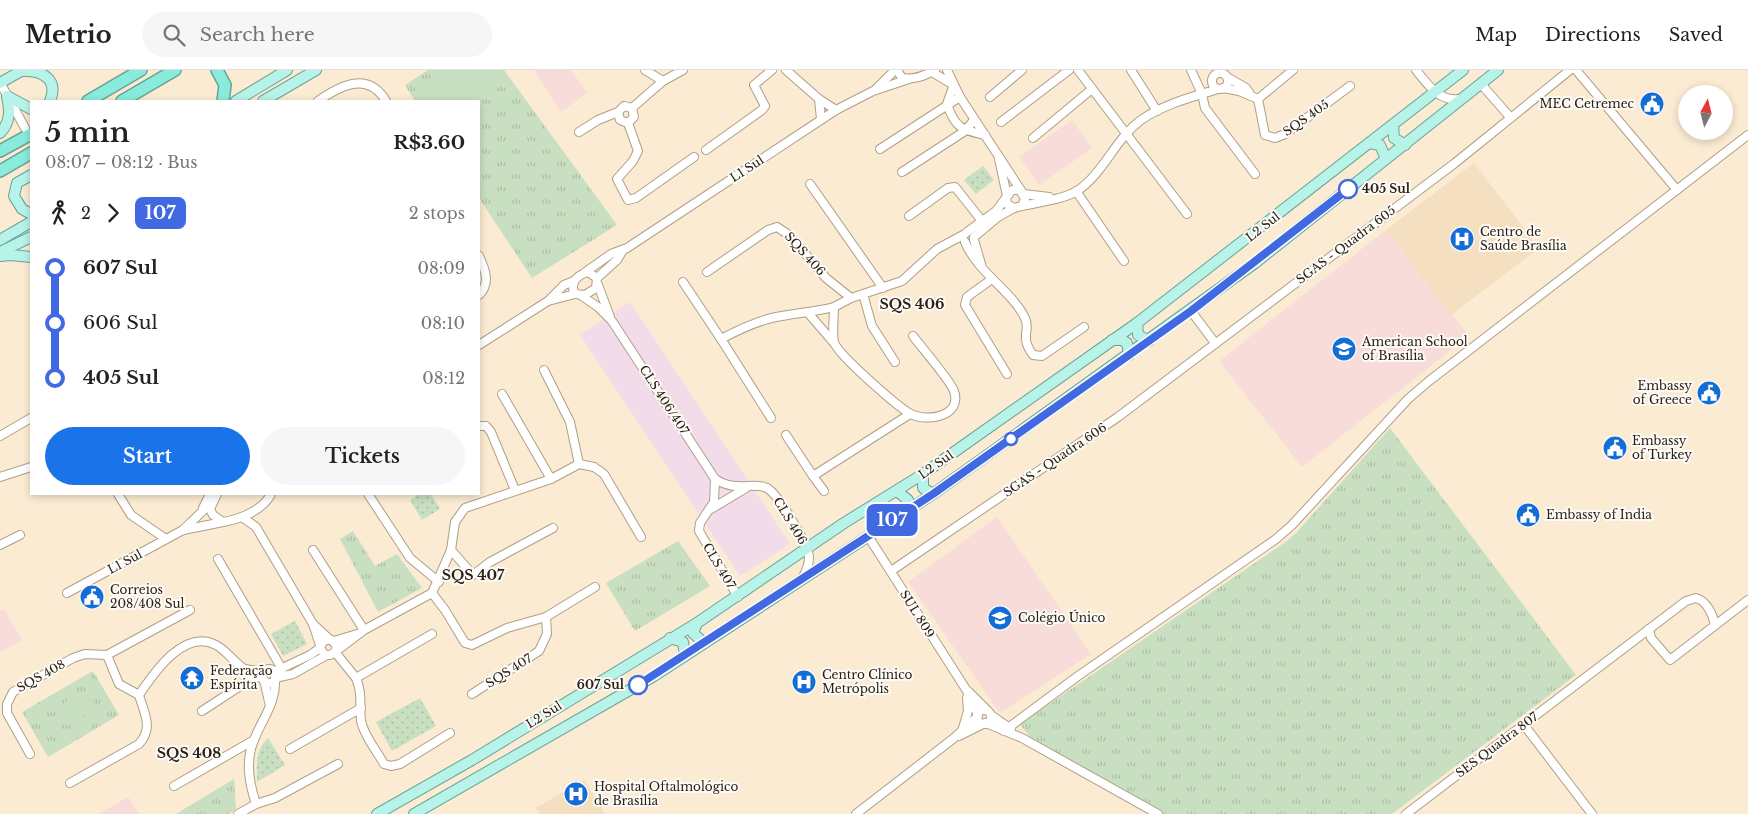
<!DOCTYPE html>
<html lang="en">
<head>
<meta charset="utf-8">
<style>
	:root { --surface:#fff; --page:#f6f6f6; --text:#222; --muted:#767676; --line:#e0e0e0; --accent:#1a73e8 }
	body { margin:0; font-family:"Libre Baskerville",serif; background:var(--page); color:var(--text); height:100vh; display:flex; flex-direction:column; font-size:19px; white-space:nowrap }
	* { box-sizing:border-box; margin:0 }
	p { font-size:16px; color:var(--muted) }
	.icon { flex:none; width:28px; height:28px; fill:none; stroke:currentColor; stroke-width:2; stroke-linecap:round; stroke-linejoin:round }
	.map { position:relative; flex:1; overflow:hidden }
	.sheet { position:absolute; left:30px; top:30px; width:450px; height:395px; display:flex; flex-direction:column; background:var(--surface); border-radius:0px; box-shadow:0 2px 8px #0003 }
	.sheet>* { flex:none }
	.badge { padding:0 10px; border-radius:8px; font-size:18px; line-height:32px }
	.needle { width:32px; rotate:7deg }
	.fabs { position:absolute; left:1678px; top:15px; display:grid; gap:10px }
	.fabs a { display:grid; place-items:center; width:55px; height:55px; border-radius:50%; background:var(--surface); box-shadow:0 2px 8px #0003; font-size:25px }
	.map>.badge { position:absolute; translate:-50% -50%; box-shadow:0 0 0 2px #fff }
	.legs { display:flex; align-items:center; gap:8px; height:55px; padding:0 15px; font-size:16px }
	.legs p { margin-inline-start:auto }
	.summary { display:flex; align-items:center; justify-content:space-between; height:85px; padding:0 15px }
	h1 { font-size:28px; font-weight:600; line-height:38px }
	.primary-button { display:flex; gap:10px; margin-top:auto; padding:10px 15px }
	.primary-button a { flex:1; height:58px; border-radius:30px; background:var(--accent); color:#fff; font-size:20px; font-weight:600; line-height:58px; text-align:center }
	.primary-button a+a { background:var(--page); color:var(--text) }
	ul { padding:0 15px; list-style:none }
	li { display:flex; align-items:center; gap:18px; height:55px; font-size:19px }
	li i { display:grid; place-items:center; width:8px; height:100%; margin:0 6px; background:currentColor }
	li i::after { content:''; width:12px; height:12px; margin:-6px; border:4px solid; border-radius:50%; background:var(--surface) }
	li p { margin-inline-start:auto }
	li:first-child i { background:linear-gradient(#0000 50%,currentColor 0) }
	li:last-child i { background:linear-gradient(currentColor 50%,#0000 0) }
	header { display:flex; align-items:center; gap:30px; box-sizing:border-box; height:70px; padding:0 25px; background:var(--surface); border-bottom:1px solid var(--line) }
	header strong { font-size:24px }
	nav { display:flex; gap:28px; margin-inline-start:auto; font-size:18px }
	.search { width:350px; height:45px; background:var(--page); display:flex; align-items:center; gap:12px; box-sizing:border-box; padding:0 18px; border-radius:28px; color:var(--muted); font-size:19px }
	.map>svg:first-child { display:block }
	.commercial { fill:#f2dcea }
	.education { fill:#f7dcda }
	.built { fill:#f4dfc1 }
	.grass { fill:url(#grass-tufts) }
	.park { fill:url(#park-dots) }
	.garden { fill:#c9dfc1 }
	.lines { fill:none; stroke-linecap:round; stroke-linejoin:round }
	.minor-casing { stroke:#ae9f87; stroke-width:10 }
	.major-casing { stroke:#67a497; stroke-width:12 }
	.highway-casing { stroke:#67a497; stroke-width:14 }
	.minor { stroke:#fff; stroke-width:8 }
	.major { stroke:#b8f3e9; stroke-width:10 }
	.highway { stroke:#89ebdb; stroke-width:11 }
	.line-1-casing { stroke:#fff; stroke-width:11 }
	.line-1 { stroke:#4169e1; stroke-width:8 }
	.stop-1-dot { fill:#fff; stroke:#4169e1; stroke-width:2.5 }
	.labels { text-anchor:middle; stroke-width:4; stroke-linejoin:round; paint-order:stroke }
	.poi-label { font-size:12px; fill:#272118; stroke:#fefaf5; text-anchor:start }
	.street-label { font-size:12px; fill:#272118; stroke:#fefaf5 }
	.stop-label { font-size:12px; font-weight:bold; fill:#272118; stroke:#fefaf5; text-anchor:start }
	.neighbourhood-label { font-size:14px; font-weight:bold; fill:#272118; stroke:#fefaf5 }
</style>
</head>
<body>
<header>
<strong>Metrio</strong>
<div class="search"><svg class="icon" aria-label="search" viewBox="0 0 24 24"><circle cx="10" cy="10" r="6"/><path d="M15 15l6 6"/></svg>Search here</div>
<nav><a>Map</a><a>Directions</a><a>Saved</a></nav>
</header>
<div class="map">
<svg width="1748" height="744" viewBox="0 0 1748 744">
	<defs>
		<pattern id="grass-tufts" width="24" height="20" patternUnits="userSpaceOnUse" patternTransform="scale(1.25)"><rect width="24" height="20" fill="#c9dfc1"/><path d="M3 7l-1-3M5 7V3M7 7l1-3M15 17l-1-3M17 17v-4M19 17l1-3" fill="none" stroke="#adbfa5"/></pattern>
		<pattern id="park-dots" width="8" height="8" patternUnits="userSpaceOnUse" patternTransform="scale(1.25)"><rect width="8" height="8" fill="#c9dfc1"/><path d="M2 2h.1M6 6h.1" fill="none" stroke="#adbfa5" stroke-width="1.8" stroke-linecap="round"/></pattern>
	</defs>
	<rect width="100%" height="100%" fill="#fbebd2"/>
	<path class="commercial" d="M630 232 790 474 740 506 580 265Z"/>
	<g class="education">
		<path d="M534 0H571L587 23 561 42Z"/>
		<path d="M1072 50 1092 78 1039 115 1019 87Z"/>
		<path d="M1386 160 1469 266 1302 397 1219 291Z"/>
		<path d="M997 447 1091 584 1000 643 908 512Z"/>
		<path d="M4 539 22 570 0 582V541Z"/>
		<path d="M128 727 139 744H99Z"/>
	</g>
	<g class="built">
		<path d="M1474 93 1539 178 1451 245 1386 160Z"/>
		<path d="M584 710 605 744H540L536 738Z"/>
	</g>
	<g class="grass">
		<path d="M428 0H504L617 155 532 208 479 128V31H415L405 15Z"/>
		<path d="M1390 358 1576 605 1392 744H1164L1030 667 1020 654 1284 473 1296 463Z"/>
		<path d="M353 461 375 496 397 484 422 518 378 542 340 469Z"/>
		<path d="M678 471 710 516 635 561 606 513Z"/>
		<path d="M93 601 119 645 48 687 22 642Z"/>
		<path d="M234 709 236 739 228 744H176Z"/>
	</g>
	<g class="park">
		<path d="M983 96 994 110 976 124 964 110Z"/>
		<path d="M419 424H431L440 439 422 450 410 430Z"/>
		<path d="M295 551 307 574 283 586 271 564Z"/>
		<path d="M420 628 436 656 392 681 376 652Z"/>
		<path d="M268 668 285 695 257 712C257 694 255 681 268 668Z"/>
	</g>
	<g class="garden">
		<path d="M442 0H488L494 9 462 31H423L415 19Z"/>
		<path d="M87 622 97 637 66 656 56 637Z"/>
	</g>
	<g class="lines">
		<defs>
			<g id="minor">
				<path d="M645 0 663 11 683 0"/>
				<path d="M786 0 819 29 836 40"/>
				<path d="M897 0 902 8C914 10 924 6 935 0"/>
				<path d="M947 0 960 27 1022 122"/>
				<path d="M1078 0 1187 144"/>
				<path d="M1131 0 1157 41"/>
				<path d="M1191 0 1202 24 1205 38 1255 104"/>
				<path d="M1416 0C1429 16 1439 32 1461 29"/>
				<path d="M1576 0 1677 120"/>
				<path d="M932 2 952 14"/>
				<circle cx="1220" cy="11" r="8"/>
				<path d="M1227 7 1246 18 1250 24"/>
				<path d="M1481 14 1510 47"/>
				<path d="M2 16 25 58"/>
				<path d="M953 17 947 34C955 58 962 60 985 65"/>
				<path d="M1223 18 1239 21 1258 29 1293 0"/>
				<path d="M875 20 895 0"/>
				<path d="M990 27 1022 0"/>
				<path d="M819 29 821 49"/>
				<path d="M1258 29 1265 65 1275 68 1285 64 1350 16"/>
				<path d="M318 31C341 15 368 1 386 31"/>
				<path d="M632 38 663 11"/>
				<path d="M1001 52 1069 0"/>
				<path d="M628 53 638 81 633 91 617 109 628 130 636 128 694 87"/>
				<path d="M579 62 598 50 618 42 624 36 632 38 634 47 628 53 620 50 618 42"/>
				<path d="M1033 68 1092 19"/>
				<path d="M880 79 960 27"/>
				<path d="M706 80 762 40 765 36 754 15 772 0"/>
				<path d="M999 89 1007 126"/>
				<path d="M902 102 965 61 974 50"/>
				<path d="M810 114 883 218"/>
				<path d="M1076 121 1124 191"/>
				<path d="M1024 124 1049 127"/>
				<path d="M1022 136C1039 132 1062 130 1077 121 1104 103 1115 69 1141 50 1164 34 1192 27 1218 19"/>
				<path d="M909 146 948 118 955 117 986 156"/>
				<path d="M967 162 996 141 1012 120H1020L1025 129 1022 136 1014 138 1007 134 1006 128"/>
				<path d="M974 167 998 147 1014 138"/>
				<path d="M974 170 981 194"/>
				<path d="M965 172C978 203 1012 221 1025 248 1031 261 1019 266 1033 285L1042 286 1084 257"/>
				<path d="M479 186C485 199 491 213 479 225"/>
				<path d="M588 202 597 208 596 218 585 225 575 224C569 213 577 205 588 202Z"/>
				<path d="M707 202 768 160 777 157 789 165 826 208 851 228"/>
				<path d="M584 203 611 184 627 178 836 40 873 21 909 9"/>
				<path d="M597 208 617 190 623 180"/>
				<path d="M992 209 967 227 965 235 1007 304"/>
				<path d="M683 212 721 269C738 260 756 251 776 247 795 243 815 242 834 237"/>
				<path d="M598 215 610 247"/>
				<path d="M863 224 872 256 895 292"/>
				<path d="M582 226 598 237 612 251 715 409C737 423 753 411 767 418 778 424 808 474 809 487 809 495 806 502 802 509"/>
				<path d="M548 231 564 215 574 211"/>
				<path d="M1191 241 1215 273"/>
				<path d="M809 244 834 273"/>
				<path d="M913 266C922 278 950 310 954 321 963 347 925 353 909 343 896 335 837 284 834 272 832 262 834 248 834 237L851 228 902 211 937 179 965 164"/>
				<path d="M721 269 771 348"/>
				<path d="M479 275 548 231 575 224"/>
				<path d="M502 324 551 409"/>
				<path d="M479 356H486L491 362 515 420"/>
				<path d="M786 365 813 406 910 344"/>
				<path d="M0 366 31 348"/>
				<path d="M579 394 594 397 604 404 641 467"/>
				<path d="M813 406 824 421"/>
				<path d="M0 407 31 397"/>
				<path d="M715 409 714 432 700 453 699 461 738 527"/>
				<path d="M118 424 131 445 166 469"/>
				<path d="M217 424 210 439 213 445 223 452C241 449 263 440 271 424"/>
				<path d="M368 424 410 488 439 512"/>
				<path d="M203 438 210 424"/>
				<path d="M711 439 746 418"/>
				<path d="M242 447 256 457 313 554 320 575"/>
				<path d="M183 460 212 432"/>
				<path d="M868 466 967 621 978 645"/>
				<path d="M0 475 20 465"/>
				<path d="M313 480 364 560"/>
				<path d="M451 480 473 505 490 492 553 458"/>
				<path d="M218 489 282 599"/>
				<path d="M891 501 1118 347 1455 93 1570 0"/>
				<path d="M67 523 183 460 223 452"/>
				<path d="M432 523 445 540 465 573 472 575 507 558 546 547 595 517"/>
				<path d="M313 554 329 569"/>
				<path d="M1649 559 1651 568 1670 590 1748 530"/>
				<path d="M432 564 356 608 335 582 364 560 432 523 451 480 455 452 465 438 551 409 579 394 570 352 544 300"/>
				<path d="M334 571 357 564"/>
				<path d="M245 599 263 602"/>
				<circle cx="269" cy="606" r="7"/>
				<path d="M274 602 310 585 320 578 324 570H332L337 577 335 582 330 585H325L320 578"/>
				<path d="M275 608 293 604 327 585"/>
				<path d="M356 608C363 625 359 635 361 651 364 666 377 681 384 694L391 696 400 694 450 663"/>
				<path d="M264 610 270 636"/>
				<path d="M969 622 987 640"/>
				<path d="M472 624 539 581 547 564 546 547"/>
				<path d="M139 625 119 614 107 585 190 540"/>
				<circle cx="984" cy="647" r="7"/>
				<path d="M202 641 254 607"/>
				<path d="M991 645 1011 659"/>
				<path d="M986 653 1022 668 1158 744"/>
				<path d="M1524 655 1592 744"/>
				<path d="M963 658 968 641 967 628"/>
				<path d="M1004 661 1078 606 1276 469 1292 455 1408 329 1429 311 1748 65"/>
				<path d="M959 666 985 653"/>
				<path d="M290 679 361 638"/>
				<path d="M30 684 7 643V634L13 622 73 588 85 584 107 585"/>
				<path d="M70 713 139 674C154 658 144 643 139 625 154 603 184 558 216 575 224 579 230 587 237 593 245 600 251 607 262 608"/>
				<path d="M174 716 254 670"/>
				<path d="M256 734 275 728 338 694"/>
				<path d="M238 744 256 734C249 713 245 691 254 670 262 649 277 632 275 608"/>
				<path d="M856 744 954 668 978 646"/>
				<path d="M1406 744 1686 531 1696 528C1707 531 1713 545 1715 555"/>
			</g>
			<g id="major">
				<path d="M22 1C42 0 59 9 50 31"/>
				<path d="M0 13 23 0"/>
				<path d="M7 26 31 39"/>
				<path d="M236 31 287 0"/>
				<path d="M263 31 316 0"/>
				<path d="M1393 55 1394 68 1405 75"/>
				<path d="M0 63C11 52 10 40 7 26"/>
				<path d="M1369 73 1380 75 1386 89"/>
				<path d="M31 105 17 113 14 126 22 139 31 144"/>
				<path d="M0 170 31 152"/>
				<path d="M0 182 31 167"/>
				<path d="M0 186 11 185 31 187"/>
				<path d="M1137 253 1138 265 1149 271"/>
				<path d="M1112 270H1122L1127 273 1129 285"/>
				<path d="M923 404V418L933 424"/>
				<path d="M897 421 908 430 906 441"/>
				<path d="M697 553 693 563 704 573"/>
				<path d="M670 568 683 572 685 586"/>
				<path d="M377 744 472 690 697 553 844 453 923 404 1137 253 1463 0"/>
				<path d="M414 744 654 606 933 424 1255 193 1498 0"/>
			</g>
			<g id="highway">
				<path d="M217 0 225 15 223 31"/>
				<path d="M88 31 141 0"/>
				<path d="M122 31 175 0"/>
				<path d="M0 81 31 64"/>
				<path d="M0 101 31 83"/>
			</g>
		</defs>
		<use href="#minor" class="minor-casing"/>
		<use href="#major" class="major-casing"/>
		<use href="#highway" class="highway-casing"/>
		<use href="#minor" class="minor"/>
		<use href="#major" class="major"/>
		<use href="#highway" class="highway"/>
	</g>
	<g class="lines">
		<defs>
			<path id="line-1" d="M638 615 933 424 1191 241 1348 119"/>
		</defs>
		<use href="#line-1" class="line-1-casing"/>
		<use href="#line-1" class="line-1"/>
	</g>
	<defs>
		<symbol id="civic-disc" viewBox="-11 -11 22 22"><circle r="9.5" fill="#136dd7" stroke="#fefaf5"/><path d="M-.6-6.5H3V-4.5H.6V-3L4-1V1h2V6H-6V1h2V-1L-.6-3ZM-1.2 2.5V6h2.4V2.5Z" fill="#fff"/></symbol>
		<symbol id="hospital-disc" viewBox="-11 -11 22 22"><circle r="9.5" fill="#136dd7" stroke="#fefaf5"/><path d="M-5-5h3v3.5h4V-5h3V5h-3V1.5h-4V5h-3Z" fill="#fff"/></symbol>
		<symbol id="school-disc" viewBox="-11 -11 22 22"><circle r="9.5" fill="#136dd7" stroke="#fefaf5"/><path d="M0-5L7-2L0 1L-7-2ZM-4 1L0 2.5L4 1V4Q0 6-4 4Z" fill="#fff"/></symbol>
		<symbol id="temple-disc" viewBox="-11 -11 22 22"><circle r="9.5" fill="#136dd7" stroke="#fefaf5"/><path d="M0-6L5-2H3V0L6.5 2.5H4V6H1.5V3h-3V6H-4V2.5H-6.5L-3 0V-2H-5Z" fill="#fff"/></symbol>
	</defs>
	<g fill-rule="evenodd">
		<use href="#civic-disc" x="1638" y="20" width="28" height="28"/>
		<use href="#hospital-disc" x="1448" y="155" width="28" height="28"/>
		<use href="#school-disc" x="1330" y="265" width="28" height="28"/>
		<use href="#civic-disc" x="1695" y="309" width="28" height="28"/>
		<use href="#civic-disc" x="1601" y="364" width="28" height="28"/>
		<use href="#civic-disc" x="1514" y="431" width="28" height="28"/>
		<use href="#civic-disc" x="78" y="513" width="28" height="28"/>
		<use href="#school-disc" x="986" y="534" width="28" height="28"/>
		<use href="#temple-disc" x="178" y="594" width="28" height="28"/>
		<use href="#hospital-disc" x="790" y="598" width="28" height="28"/>
		<use href="#hospital-disc" x="562" y="710" width="28" height="28"/>
	</g>
	<g class="stop-1-dot">
		<circle cx="1348" cy="119" r="9"/>
		<circle cx="1011" cy="369" r="6"/>
		<circle cx="638" cy="615" r="9"/>
	</g>
	<g class="labels">
		<g class="poi-label">
			<text x="1634" y="38" text-anchor="end">MEC Cetremec</text>
			<text x="1480" y="166">Centro de<tspan x="1480" dy="14">Saúde Brasília</tspan></text>
			<text x="1362" y="276">American School<tspan x="1362" dy="14">of Brasília</tspan></text>
			<text x="1692" y="320" text-anchor="end">Embassy<tspan x="1692" dy="14">of Greece</tspan></text>
			<text x="1632" y="375">Embassy<tspan x="1632" dy="14">of Turkey</tspan></text>
			<text x="1546" y="449">Embassy of India</text>
			<text x="110" y="524">Correios<tspan x="110" dy="14">208/408 Sul</tspan></text>
			<text x="1018" y="552">Colégio Único</text>
			<text x="210" y="605">Federação<tspan x="210" dy="14">Espírita</tspan></text>
			<text x="822" y="609">Centro Clínico<tspan x="822" dy="14">Metrópolis</tspan></text>
			<text x="594" y="721">Hospital Oftalmológico<tspan x="594" dy="14">de Brasília</tspan></text>
		</g>
		<g class="street-label">
			<text transform="translate(1306 48) rotate(-35)" y="4">SQS 405</text>
			<text transform="translate(747 99) rotate(-33)" y="4">L1 Sul</text>
			<text transform="translate(1263 157) rotate(-38)" y="4">L2 Sul</text>
			<text transform="translate(1346 175) rotate(-37)" y="4">SGAS - Quadra 605</text>
			<text transform="translate(805 184) rotate(48)" y="4">SQS 406</text>
			<text transform="translate(664 330) rotate(57)" y="4">CLS 406/407</text>
			<text transform="translate(1055 390) rotate(-34)" y="4">SGAS - Quadra 606</text>
			<text transform="translate(936 395) rotate(-35)" y="4">L2 Sul</text>
			<text transform="translate(790 451) rotate(59)" y="4">CLS 406</text>
			<text transform="translate(125 492) rotate(-28)" y="4">L1 Sul</text>
			<text transform="translate(719 496) rotate(59)" y="4">CLS 407</text>
			<text transform="translate(917 544) rotate(58)" y="4">SUL 809</text>
			<text transform="translate(509 601) rotate(-32)" y="4">SQS 407</text>
			<text transform="translate(41 606) rotate(-29)" y="4">SQS 408</text>
			<text transform="translate(544 645) rotate(-32)" y="4">L2 Sul</text>
			<text transform="translate(1497 675) rotate(-37)" y="4">SES Quadra 807</text>
		</g>
		<g class="stop-label">
			<text x="1362" y="123">405 Sul</text>
			<text x="624" y="619" text-anchor="end">607 Sul</text>
		</g>
		<g class="neighbourhood-label">
			<text x="912" y="239">SQS 406</text>
			<text x="473" y="510">SQS 407</text>
			<text x="189" y="688">SQS 408</text>
		</g>
	</g>
</svg>
<div class="fabs">
<a><svg class="needle" viewBox="-14 -14 28 28"><path d="M0-13l5 13h-10z" fill="#e53935"/><path d="M0 13l5-13h-10z" fill="#767676"/></svg></a>
</div>
<b class="badge" style="left:892px;top:450px;background:#4169e1;color:#fff">107</b>
<section class="sheet">
<div class="summary"><div><h1>5 min</h1><p>08:07 – 08:12 · Bus</p></div><b>R$3.60</b></div>
<div class="legs"><svg class="icon" aria-label="walk" viewBox="0 0 24 24"><circle cx="13" cy="4" r="2"/><path d="M13 8l-2 6 4 7M11 14l-3 7M7 12l3-4h3l4 4"/></svg>2<svg class="icon" aria-label="forward" viewBox="0 0 24 24"><path d="M9 5l7 7-7 7"/></svg><b class="badge" style="background:#4169e1;color:#fff">107</b><p>2 stops</p></div>
<ul>
<li><i style="color:#4169e1"></i><b>607 Sul</b><p>08:09</p></li>
<li><i style="color:#4169e1"></i><span>606 Sul</span><p>08:10</p></li>
<li><i style="color:#4169e1"></i><b>405 Sul</b><p>08:12</p></li>
</ul>
<div class="primary-button"><a>Start</a><a>Tickets</a></div>
</section>
</div>
</body>
</html>
